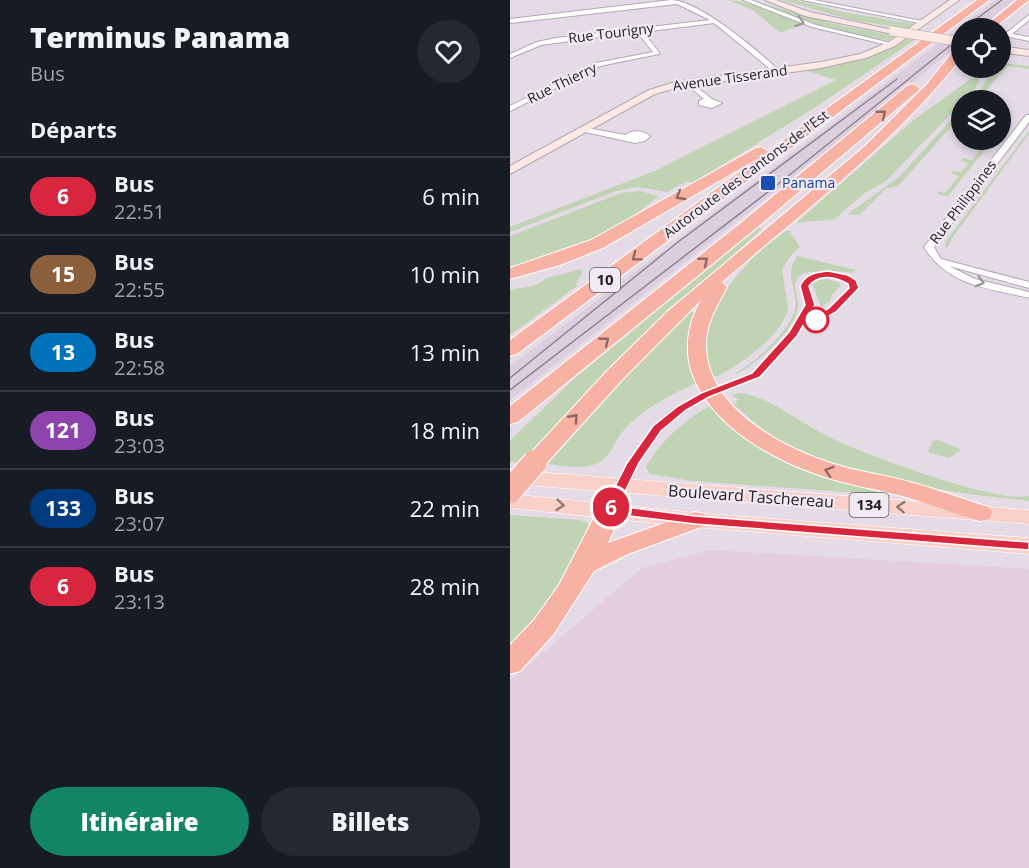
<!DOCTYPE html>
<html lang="fr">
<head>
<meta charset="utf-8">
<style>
	:root { --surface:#171b24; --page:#242831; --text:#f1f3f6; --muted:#9ea1a6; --line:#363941; --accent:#118564 }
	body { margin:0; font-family:"Open Sans",sans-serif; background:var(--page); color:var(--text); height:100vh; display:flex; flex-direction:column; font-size:22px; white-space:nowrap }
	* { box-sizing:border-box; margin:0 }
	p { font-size:20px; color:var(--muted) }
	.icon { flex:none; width:33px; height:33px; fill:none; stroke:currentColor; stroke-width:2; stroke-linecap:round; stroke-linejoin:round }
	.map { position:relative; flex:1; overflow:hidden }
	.panel { display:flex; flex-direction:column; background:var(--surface); width:510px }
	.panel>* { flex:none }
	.badge { padding:0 12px; border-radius:20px; font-size:21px; line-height:39px }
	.tools { position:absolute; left:441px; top:18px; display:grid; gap:12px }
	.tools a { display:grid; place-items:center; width:60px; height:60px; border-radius:50%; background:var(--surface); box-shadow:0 3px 9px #0003; font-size:30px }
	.map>.badge { position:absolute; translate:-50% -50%; box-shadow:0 0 0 3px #fff }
	h2 { padding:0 30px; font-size:22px; line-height:54px }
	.round { display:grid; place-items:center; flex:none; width:63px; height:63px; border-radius:32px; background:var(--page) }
	.head { display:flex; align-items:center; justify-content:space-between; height:102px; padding:0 30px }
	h1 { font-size:28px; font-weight:800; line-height:45px }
	.action { display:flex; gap:12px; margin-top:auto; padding:12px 30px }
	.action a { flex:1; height:69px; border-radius:36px; background:var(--accent); color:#fff; font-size:24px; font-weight:800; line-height:69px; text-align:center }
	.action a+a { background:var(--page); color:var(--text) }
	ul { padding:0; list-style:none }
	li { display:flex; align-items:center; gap:18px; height:78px; padding:0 30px; border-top:2px solid var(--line) }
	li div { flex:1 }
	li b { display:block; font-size:22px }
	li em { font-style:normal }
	li .badge { min-width:66px; font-weight:700; text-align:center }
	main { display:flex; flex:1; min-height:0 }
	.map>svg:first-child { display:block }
	.commercial { fill:#e2cedd }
	.built { fill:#dccede }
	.green { fill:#c0d3b3 }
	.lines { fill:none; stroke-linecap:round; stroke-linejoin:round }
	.street-casing { stroke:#b0a8b2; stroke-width:2 }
	.secondary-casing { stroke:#b0a8b2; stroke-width:2 }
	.primary-casing { stroke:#fff; stroke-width:1 }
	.highway-casing { stroke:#fff; stroke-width:2 }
	.street { fill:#fff; fill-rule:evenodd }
	.secondary { fill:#fde8e4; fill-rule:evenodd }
	.primary { fill:#fad1c8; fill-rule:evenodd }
	.highway { fill:#f7b2a4; fill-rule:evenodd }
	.tram { stroke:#8c868e; stroke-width:1.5 }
	.secondary-bridge-casing { stroke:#b0a8b2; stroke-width:10; stroke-linecap:butt }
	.highway-bridge-casing { stroke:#fff; stroke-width:26; stroke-linecap:butt }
	.secondary-bridge { stroke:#fde8e4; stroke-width:9 }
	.highway-bridge { stroke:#f7b2a4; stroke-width:24 }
	.oneway { stroke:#9d9c9d }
	.oneway2 { stroke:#8e6a65 }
	.oneway3 { stroke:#907a77 }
	.line { fill:#d7263d; stroke:#fff; stroke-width:1.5 }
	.transit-dot { fill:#1a4fb4; stroke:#f1e9f3; stroke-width:2 }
	.stop-dot { fill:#fff; stroke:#d7263d; stroke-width:3 }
	.labels { text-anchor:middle; stroke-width:4.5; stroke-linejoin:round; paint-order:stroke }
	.far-street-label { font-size:14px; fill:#252226; stroke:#f1e9f3 }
	.far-transit-label { font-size:14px; fill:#164399; stroke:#f1e9f3; text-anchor:start }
	.shield { fill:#f1e9f3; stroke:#625e64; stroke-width:1.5 }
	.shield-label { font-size:15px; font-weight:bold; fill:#252226 }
	.street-label { font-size:16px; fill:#252226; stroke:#f1e9f3 }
</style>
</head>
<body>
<main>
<section class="panel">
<div class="head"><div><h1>Terminus Panama</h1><p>Bus</p></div><a class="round"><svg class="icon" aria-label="heart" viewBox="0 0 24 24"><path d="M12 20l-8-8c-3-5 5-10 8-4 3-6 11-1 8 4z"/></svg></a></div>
<h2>Départs</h2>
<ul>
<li><span class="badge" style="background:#d7263d;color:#fff">6</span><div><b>Bus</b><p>22:51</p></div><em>6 min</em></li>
<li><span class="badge" style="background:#8b5e3c;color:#fff">15</span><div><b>Bus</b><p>22:55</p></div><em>10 min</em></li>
<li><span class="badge" style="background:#0072bc;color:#fff">13</span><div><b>Bus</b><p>22:58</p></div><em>13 min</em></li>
<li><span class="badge" style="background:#8e44ad;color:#fff">121</span><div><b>Bus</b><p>23:03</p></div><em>18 min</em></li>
<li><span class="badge" style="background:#003b80;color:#fff">133</span><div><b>Bus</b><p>23:07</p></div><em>22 min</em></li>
<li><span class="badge" style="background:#d7263d;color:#fff">6</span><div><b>Bus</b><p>23:13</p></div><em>28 min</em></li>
</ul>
<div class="action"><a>Itinéraire</a><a>Billets</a></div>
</section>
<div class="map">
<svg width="519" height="868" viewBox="0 0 519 868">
	<rect width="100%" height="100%" fill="#e4dbe6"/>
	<path class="commercial" d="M200 550 519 569V868H0V681L132 568Z"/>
	<path class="built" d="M486 0H504L468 28H452L451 42 407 79 0 400V366Z"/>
	<g class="green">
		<path d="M218 0C238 0 272 17 292 24L270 33 243 10Z"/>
		<path d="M241 0 324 24 385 36 379 40C330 35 286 18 241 0Z"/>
		<path d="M272 0H286L333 12 403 24 396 29 338 19Z"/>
		<path d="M399 37 406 39 306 107 183 183 177 181 157 192 128 187 106 191 0 232V227L147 170 326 80 294 70C331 64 368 59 399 37Z"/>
		<path d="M491 63 519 66V69L498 66 467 100H460L474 85 482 68H490Z"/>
		<path d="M473 70 465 89 376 181 353 194 325 219 286 223 405 119Z"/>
		<path d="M451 109V116L388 186 375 189 350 215 338 214 389 177Z"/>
		<path d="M519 131V134L442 238 438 247H435L436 241Z"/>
		<path d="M465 145 477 147 438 196 427 194V191L435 193 449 176 441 173 443 171 451 172 459 163 451 161 453 158 462 160 471 148 464 146Z"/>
		<path d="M130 191 149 196C140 202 132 209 124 216 101 237 31 259 0 267V236L111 193Z"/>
		<path d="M248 228 252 229 181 293 12 463 0 462V441L65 378Z"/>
		<path d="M279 230 290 247 282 254 272 269 278 308C272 336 232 363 208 376H203C197 361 193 342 198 326 206 295 250 244 279 230Z"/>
		<path d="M288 256 346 270 343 273 316 270 294 273 288 277C281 288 290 297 288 309 283 332 247 363 227 374L226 373C244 364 281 329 285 309 289 289 272 276 288 256Z"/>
		<path d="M72 269V274L66 283 67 286 0 335V290L26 285 37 278Z"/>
		<path d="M317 279 330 283V286L322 295 320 301 311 307 303 285 308 280Z"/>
		<path d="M179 312 186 313C175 337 181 359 187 383 160 394 133 409 113 431 105 440 100 458 88 463 74 470 54 466 38 464L124 368Z"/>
		<path d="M231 393C262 398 289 422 317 436 349 453 488 504 519 496V501C443 493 327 478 263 436 248 427 236 415 223 404L227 403 225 400H229L221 395Z"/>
		<path d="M201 405 204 408 366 489 368 492 361 494 183 481 140 474 136 467C151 440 175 420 201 405Z"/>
		<path d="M428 440 451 450 439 458 418 452 423 441Z"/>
		<path d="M0 515 69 520 77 523 79 526 45 594 0 650Z"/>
	</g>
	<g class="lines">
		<defs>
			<g id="street">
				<path d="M161 0C188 0 249 51 269 71L264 72 204 23 133 32 149 52V54L90 66 0 111V106L86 63 143 52 127 32 31 45 0 58V54L27 42 46 38 200 20 167 4 0 23V19Z"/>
				<path d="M233 0H241L306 25 385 44 382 46 302 27Z"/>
				<path d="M292 0H304L417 22 414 24Z"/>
				<path d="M519 15V20L502 34 519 37V41L495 36V34Z"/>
				<path d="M176 82H180L202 99 212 103 202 108 189 105V101L194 99 176 84Z"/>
				<path d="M516 115H519V122L424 247 431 259 519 282V288L439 266 465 279 519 292V298C478 288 438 286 414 247Z"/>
				<path d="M71 127 116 135C123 129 134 131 140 136L135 141 125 143 71 131Z"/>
			</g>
			<g id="secondary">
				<path d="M255 0H266L300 12 387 31 383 34 295 16Z"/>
				<path d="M440 0H449L385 46 356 58 311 68 166 88 145 94 0 174V166L139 90 165 82 311 62 350 54 379 42Z"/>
				<path d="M490 46 519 50V56L490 52Z"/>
			</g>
			<g id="primary">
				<path d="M0 470 519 510V524L0 484Z"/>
				<path d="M0 494 185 513 519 538V554L185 527 0 508Z"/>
			</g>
			<g id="highway">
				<path d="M467 0H479L7 354 0 356V340L247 159 93 248 50 265 0 279V268L81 240 246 148 251 147 258 151Z"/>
				<path d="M507 0H519L484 28H473Z"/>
				<path d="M445 49H452V57C383 145 295 210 212 282L217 287C207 306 195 325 196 347 198 409 273 448 324 464 349 472 375 475 400 482 427 489 452 499 479 507L482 513 479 519 470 521C444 514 418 503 392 496 362 488 332 484 303 473 232 448 144 384 191 300L111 381 33 467 25 469 17 467 13 462 17 457 96 372 158 311 354 147 417 84Z"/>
				<path d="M403 84 410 88 408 91 244 230 8 422 0 424V406L232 222 398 85Z"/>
				<path d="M100 502 109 504 112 510 98 543 185 512 194 514 197 520 194 526 118 554 84 571 43 635 10 671 0 674V645L24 620 49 585 91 504Z"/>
			</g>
		</defs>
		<use href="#street" class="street-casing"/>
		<use href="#secondary" class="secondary-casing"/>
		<use href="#primary" class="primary-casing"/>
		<use href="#highway" class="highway-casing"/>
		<use href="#street" class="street"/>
		<use href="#secondary" class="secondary"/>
		<use href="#primary" class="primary"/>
		<use href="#highway" class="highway"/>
		<g class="tram">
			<path d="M454 28 492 0"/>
			<path d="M0 378 168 242 387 79"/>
			<path d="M0 390 267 185 452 36"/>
		</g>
		<defs>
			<path id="secondary-bridge" d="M383 31 452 42"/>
			<path id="highway-bridge" d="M0 491 25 462"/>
		</defs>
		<use href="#secondary-bridge" class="secondary-bridge-casing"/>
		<use href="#highway-bridge" class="highway-bridge-casing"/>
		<use href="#secondary-bridge" class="secondary-bridge"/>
		<use href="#highway-bridge" class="highway-bridge"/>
	</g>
	<defs><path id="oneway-chevron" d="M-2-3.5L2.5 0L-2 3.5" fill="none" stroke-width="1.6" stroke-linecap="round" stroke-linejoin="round" transform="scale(1.5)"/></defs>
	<g class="oneway">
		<use href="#oneway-chevron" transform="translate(290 22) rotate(18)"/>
		<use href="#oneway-chevron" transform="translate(470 282) rotate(16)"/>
	</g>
	<g class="oneway2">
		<use href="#oneway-chevron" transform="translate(372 114) rotate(-39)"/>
		<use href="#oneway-chevron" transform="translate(170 196) rotate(149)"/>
		<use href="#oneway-chevron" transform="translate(126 257) rotate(143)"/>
		<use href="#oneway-chevron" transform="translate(194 261) rotate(-39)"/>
		<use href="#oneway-chevron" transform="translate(95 341) rotate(-39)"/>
		<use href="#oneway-chevron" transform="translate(64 418) rotate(-48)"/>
		<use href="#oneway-chevron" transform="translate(319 471) rotate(-162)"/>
	</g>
	<g class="oneway3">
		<use href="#oneway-chevron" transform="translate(50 505) rotate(5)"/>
		<use href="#oneway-chevron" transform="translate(391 507) rotate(-176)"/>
	</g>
	<path class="line" d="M318 271 338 275 346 280 349 288 326 312 306 323 301 320 303 318 319 308 339 288 338 284C326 277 309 273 299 286L305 305 287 336 250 377 199 397 176 410 151 431 129 463 108 506 185 516 519 542V550L185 524 95 513 93 510 117 463 143 426 168 406 191 393 242 373 279 332 295 305 290 286C296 273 306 273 318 271Z"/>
	<rect class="transit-dot" x="250" y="175" width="16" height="16" rx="3"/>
	<circle class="stop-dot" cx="306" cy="320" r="12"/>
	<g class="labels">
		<g class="far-street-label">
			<text transform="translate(101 33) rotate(-7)" y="5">Rue Tourigny</text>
			<text transform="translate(220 78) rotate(-8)" y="5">Avenue Tisserand</text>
			<text transform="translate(52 83) rotate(-26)" y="5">Rue Thierry</text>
			<text transform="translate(236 174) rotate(-37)" y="5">Autoroute des Cantons-de-l'Est</text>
			<text transform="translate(453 202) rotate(-53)" y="5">Rue Philippines</text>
		</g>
		<g class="far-transit-label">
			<text x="272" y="188">Panama</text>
		</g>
		<g class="shield">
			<rect x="80" y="268" width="30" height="24" rx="4.5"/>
			<rect x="339.5" y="493" width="39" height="24" rx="4.5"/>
		</g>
		<g class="shield-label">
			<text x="95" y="285">10</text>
			<text x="359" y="510">134</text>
		</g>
		<g class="street-label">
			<text transform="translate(241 496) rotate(4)" y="6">Boulevard Taschereau</text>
		</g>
	</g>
</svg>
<div class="tools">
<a><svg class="icon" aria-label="locate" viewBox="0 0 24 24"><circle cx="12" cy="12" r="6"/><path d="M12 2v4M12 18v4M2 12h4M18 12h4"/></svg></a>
<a><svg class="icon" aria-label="layers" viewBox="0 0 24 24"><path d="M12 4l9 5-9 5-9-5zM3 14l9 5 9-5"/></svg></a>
</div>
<b class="badge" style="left:101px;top:507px;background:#d7263d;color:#fff">6</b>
</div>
</main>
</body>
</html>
